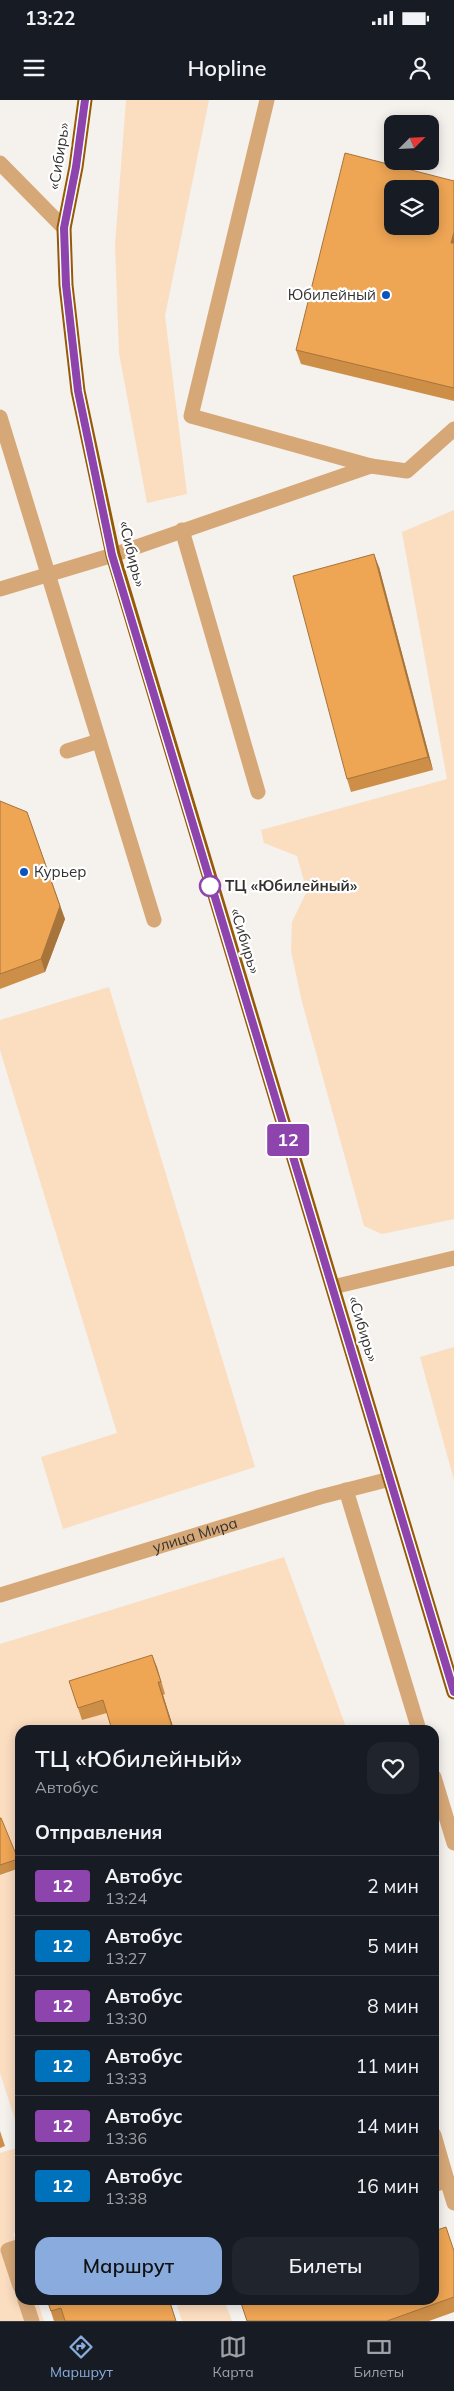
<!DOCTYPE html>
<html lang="ru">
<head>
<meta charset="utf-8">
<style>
	:root { --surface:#171b24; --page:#20242c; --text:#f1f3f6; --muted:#9ea1a6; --line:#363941; --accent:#89abdd }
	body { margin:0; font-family:Mulish,sans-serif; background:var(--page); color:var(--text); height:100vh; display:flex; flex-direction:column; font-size:19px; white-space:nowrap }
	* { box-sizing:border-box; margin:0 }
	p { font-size:16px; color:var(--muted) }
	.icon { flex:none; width:28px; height:28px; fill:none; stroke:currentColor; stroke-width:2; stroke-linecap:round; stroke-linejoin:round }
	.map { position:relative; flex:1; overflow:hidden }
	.panel { position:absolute; left:15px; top:1625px; width:424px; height:580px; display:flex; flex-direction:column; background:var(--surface); border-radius:15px; box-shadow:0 2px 12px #0003 }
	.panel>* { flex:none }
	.badge { padding:0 10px; border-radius:4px; font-size:18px; line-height:32px }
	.needle { width:32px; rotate:66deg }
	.controls { position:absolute; left:384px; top:15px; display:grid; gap:10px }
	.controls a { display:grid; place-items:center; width:55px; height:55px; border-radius:10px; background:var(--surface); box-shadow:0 2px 12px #0003; font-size:25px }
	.map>.badge { position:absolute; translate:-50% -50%; box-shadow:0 0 0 2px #fff }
	h2 { padding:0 20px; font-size:19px; line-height:45px }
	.round { display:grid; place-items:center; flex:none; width:52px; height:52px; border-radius:15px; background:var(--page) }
	.headline { display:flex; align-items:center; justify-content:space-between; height:85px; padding:0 20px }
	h1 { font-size:24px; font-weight:600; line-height:38px }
	.primary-button { display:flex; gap:10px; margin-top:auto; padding:10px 20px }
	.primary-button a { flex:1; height:58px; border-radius:15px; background:var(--accent); color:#111; font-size:20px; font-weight:600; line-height:58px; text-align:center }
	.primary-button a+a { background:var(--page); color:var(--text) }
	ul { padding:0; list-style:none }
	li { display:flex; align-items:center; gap:15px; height:60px; padding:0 20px; border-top:1px solid var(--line) }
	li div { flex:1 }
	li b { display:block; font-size:19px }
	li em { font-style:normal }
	li .badge { min-width:55px; font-weight:700; text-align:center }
	.status { display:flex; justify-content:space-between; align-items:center; height:35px; padding:0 25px; background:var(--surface); direction:ltr }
	.status svg { height:14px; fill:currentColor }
	header { display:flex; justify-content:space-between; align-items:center; height:65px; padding:0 20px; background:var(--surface); font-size:22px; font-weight:600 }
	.tab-bar { display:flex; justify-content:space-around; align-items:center; height:70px; border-top:1px solid var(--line); background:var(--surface); font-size:14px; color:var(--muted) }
	.tab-bar a { display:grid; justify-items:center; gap:2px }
	.tab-bar .active { color:var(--accent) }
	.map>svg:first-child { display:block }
	.green { fill:#fbddc0 }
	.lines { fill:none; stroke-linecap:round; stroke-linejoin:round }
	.minor { stroke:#d7a877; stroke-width:15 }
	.highway { stroke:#955a06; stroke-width:15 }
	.wall { fill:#cd8e48 }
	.shaded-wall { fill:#a7743b }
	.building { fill:#eea554; stroke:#a7743b; fill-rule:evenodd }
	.line-casing { stroke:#fff; stroke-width:11 }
	.line { stroke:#8e44ad; stroke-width:8 }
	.poi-dot { fill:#0954be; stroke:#fff; stroke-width:2 }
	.stop-dot { fill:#fff; stroke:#8e44ad; stroke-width:2.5 }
	.labels { text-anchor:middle; stroke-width:4.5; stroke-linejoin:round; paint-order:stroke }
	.street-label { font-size:15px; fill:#343231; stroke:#fff }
	.poi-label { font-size:15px; fill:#343231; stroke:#fff; text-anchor:end }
	.stop-label { font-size:15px; font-weight:bold; fill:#343231; stroke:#fff; text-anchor:start }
</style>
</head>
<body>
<div class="status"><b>13:22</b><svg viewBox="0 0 49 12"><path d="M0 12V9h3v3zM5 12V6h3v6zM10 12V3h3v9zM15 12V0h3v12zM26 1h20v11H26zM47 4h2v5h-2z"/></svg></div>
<header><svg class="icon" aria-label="menu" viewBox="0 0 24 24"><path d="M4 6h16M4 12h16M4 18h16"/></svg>Hopline<svg class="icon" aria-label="person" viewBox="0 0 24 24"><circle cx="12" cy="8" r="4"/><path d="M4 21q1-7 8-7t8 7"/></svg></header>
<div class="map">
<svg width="454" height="2221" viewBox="0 0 454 2221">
	<rect width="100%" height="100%" fill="#f5f1ec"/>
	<g class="green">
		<path d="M126 0H209L165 216 187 394 147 403 119 253 115 145Z"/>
		<path d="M454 410V1119L382 1134 364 1126 302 902 291 851 292 822 307 791 297 756 264 743 261 730 447 679 402 432Z"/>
		<path d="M109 887 255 1367 63 1429 41 1357 117 1333 0 950V920Z"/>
		<path d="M454 1247V1380L420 1257Z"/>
		<path d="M284 1457 347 1630H174L107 1613 113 1630H20V1766L0 1728V1544Z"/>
		<path d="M20 1768V2035L0 1973V1776Z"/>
		<path d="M20 2047V2128L13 2134 20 2153V2200H37L44 2221H0V2053Z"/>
		<path d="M195 2200H224L232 2221H182L177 2206Z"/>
	</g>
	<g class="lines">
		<g class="minor">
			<path d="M0 63 64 128"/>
			<path d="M0 317 154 820"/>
			<path d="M371 366 407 371 454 329"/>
			<path d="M182 430 258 692"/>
			<path d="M0 489 113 455 371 366 191 316 267 0"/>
			<path d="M67 651 99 641"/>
			<path d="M333 1187 454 1158"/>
			<path d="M346 1390 419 1630"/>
			<path id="s1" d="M0 1495 320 1397 390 1379"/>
			<path d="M434 1677 454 1743"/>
			<path d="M434 2035 447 2080 434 2085"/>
			<path d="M447 2080 454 2103"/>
			<path d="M20 2146 8 2150 20 2186"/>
			<path d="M25 2200 32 2221"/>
		</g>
		<path class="highway" d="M85 0 76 67 64 128 66 185 78 291 113 455 454 1592"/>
	</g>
	<g class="wall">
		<path d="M454 81V301L301 264 296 250Z"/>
		<path d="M379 467 433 670 351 692 347 679Z"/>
		<path d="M0 701 65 819 45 872 0 889Z"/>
		<path d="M152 1555 165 1594 163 1595 174 1630H112L107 1613 82 1620 78 1608Z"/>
		<path d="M0 1718 20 1766V1768L0 1775Z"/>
		<path d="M0 2031 5 2046 0 2048Z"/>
		<path d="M454 2151V2212L429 2221H247Z"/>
		<path d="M47 2200H170L176 2221H54Z"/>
	</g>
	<g class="shaded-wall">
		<path d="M454 132V150L451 143Z"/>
		<path d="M374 454 379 467 433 670 428 657Z"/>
		<path d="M27 712 65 819 45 872 41 859Z"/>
		<path d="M152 1555 157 1567 165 1594Z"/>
		<path d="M158 1582 163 1595 174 1630H173Z"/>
	</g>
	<g class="building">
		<path d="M345 53 454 81V132L451 143H454V288L296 250ZM392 89H430V126H392Z"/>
		<path d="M374 454 428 657 347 679 293 476Z"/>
		<path d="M0 701 27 712 60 806 41 859 0 874Z"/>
		<path d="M152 1555 161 1582H158L173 1630H112L103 1600 78 1608 69 1581Z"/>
		<path d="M0 1718H1L18 1759 0 1765Z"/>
		<path d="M446 2127 454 2151V2197L387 2221H247L240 2200H434V2131Z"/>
		<path d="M47 2200H169L176 2221H65L61 2208 51 2211Z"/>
	</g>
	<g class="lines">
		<defs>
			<path id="line" d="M85 0 76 67 64 128 66 185 78 291 112 455 454 1592"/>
		</defs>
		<use href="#line" class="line-casing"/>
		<use href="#line" class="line"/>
	</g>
	<g class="poi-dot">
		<circle cx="386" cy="195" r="5"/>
		<circle cx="24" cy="772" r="5"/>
	</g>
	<circle class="stop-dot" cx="210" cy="786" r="10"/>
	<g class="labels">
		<g class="street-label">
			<text transform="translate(59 56) rotate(-81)" y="5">«Сибирь»</text>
			<text transform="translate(132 454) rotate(76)" y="5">«Сибирь»</text>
			<text transform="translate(245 841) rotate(73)" y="5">«Сибирь»</text>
			<text transform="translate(363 1229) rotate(73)" y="5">«Сибирь»</text>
			<text dy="5" stroke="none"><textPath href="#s1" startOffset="204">улица Мира</textPath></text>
		</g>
		<g class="poi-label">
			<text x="376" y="200">Юбилейный</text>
			<text x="34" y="777" text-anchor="start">Курьер</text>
		</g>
		<g class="stop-label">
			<text x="225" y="791">ТЦ «Юбилейный»</text>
		</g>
	</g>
</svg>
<div class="controls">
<a><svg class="needle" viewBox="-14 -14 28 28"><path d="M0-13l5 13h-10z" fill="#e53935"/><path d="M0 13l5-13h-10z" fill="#9ea1a6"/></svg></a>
<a><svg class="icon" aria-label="layers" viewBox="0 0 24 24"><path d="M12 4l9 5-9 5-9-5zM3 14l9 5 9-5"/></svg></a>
</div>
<b class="badge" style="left:288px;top:1040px;background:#8e44ad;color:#fff">12</b>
<section class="panel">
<div class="headline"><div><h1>ТЦ «Юбилейный»</h1><p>Автобус</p></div><a class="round"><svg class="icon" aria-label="heart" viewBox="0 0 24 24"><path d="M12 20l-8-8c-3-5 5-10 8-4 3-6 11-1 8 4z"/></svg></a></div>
<h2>Отправления</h2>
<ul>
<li><span class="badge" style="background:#8e44ad;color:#fff">12</span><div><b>Автобус</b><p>13:24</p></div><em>2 мин</em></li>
<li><span class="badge" style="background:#0072bc;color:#fff">12</span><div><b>Автобус</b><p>13:27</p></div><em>5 мин</em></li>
<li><span class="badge" style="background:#8e44ad;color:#fff">12</span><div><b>Автобус</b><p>13:30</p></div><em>8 мин</em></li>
<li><span class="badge" style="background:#0072bc;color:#fff">12</span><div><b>Автобус</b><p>13:33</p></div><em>11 мин</em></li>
<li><span class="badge" style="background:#8e44ad;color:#fff">12</span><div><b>Автобус</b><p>13:36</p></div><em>14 мин</em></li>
<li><span class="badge" style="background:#0072bc;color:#fff">12</span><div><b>Автобус</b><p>13:38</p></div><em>16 мин</em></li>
</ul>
<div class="primary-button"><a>Маршрут</a><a>Билеты</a></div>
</section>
</div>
<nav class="tab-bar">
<a class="active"><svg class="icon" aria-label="directions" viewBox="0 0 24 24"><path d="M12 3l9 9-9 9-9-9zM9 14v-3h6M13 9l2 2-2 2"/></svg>Маршрут</a>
<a><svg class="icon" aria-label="map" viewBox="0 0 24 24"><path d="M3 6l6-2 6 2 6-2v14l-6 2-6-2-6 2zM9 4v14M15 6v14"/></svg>Карта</a>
<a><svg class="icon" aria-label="tickets" viewBox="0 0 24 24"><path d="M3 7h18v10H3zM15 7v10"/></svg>Билеты</a>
</nav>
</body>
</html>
